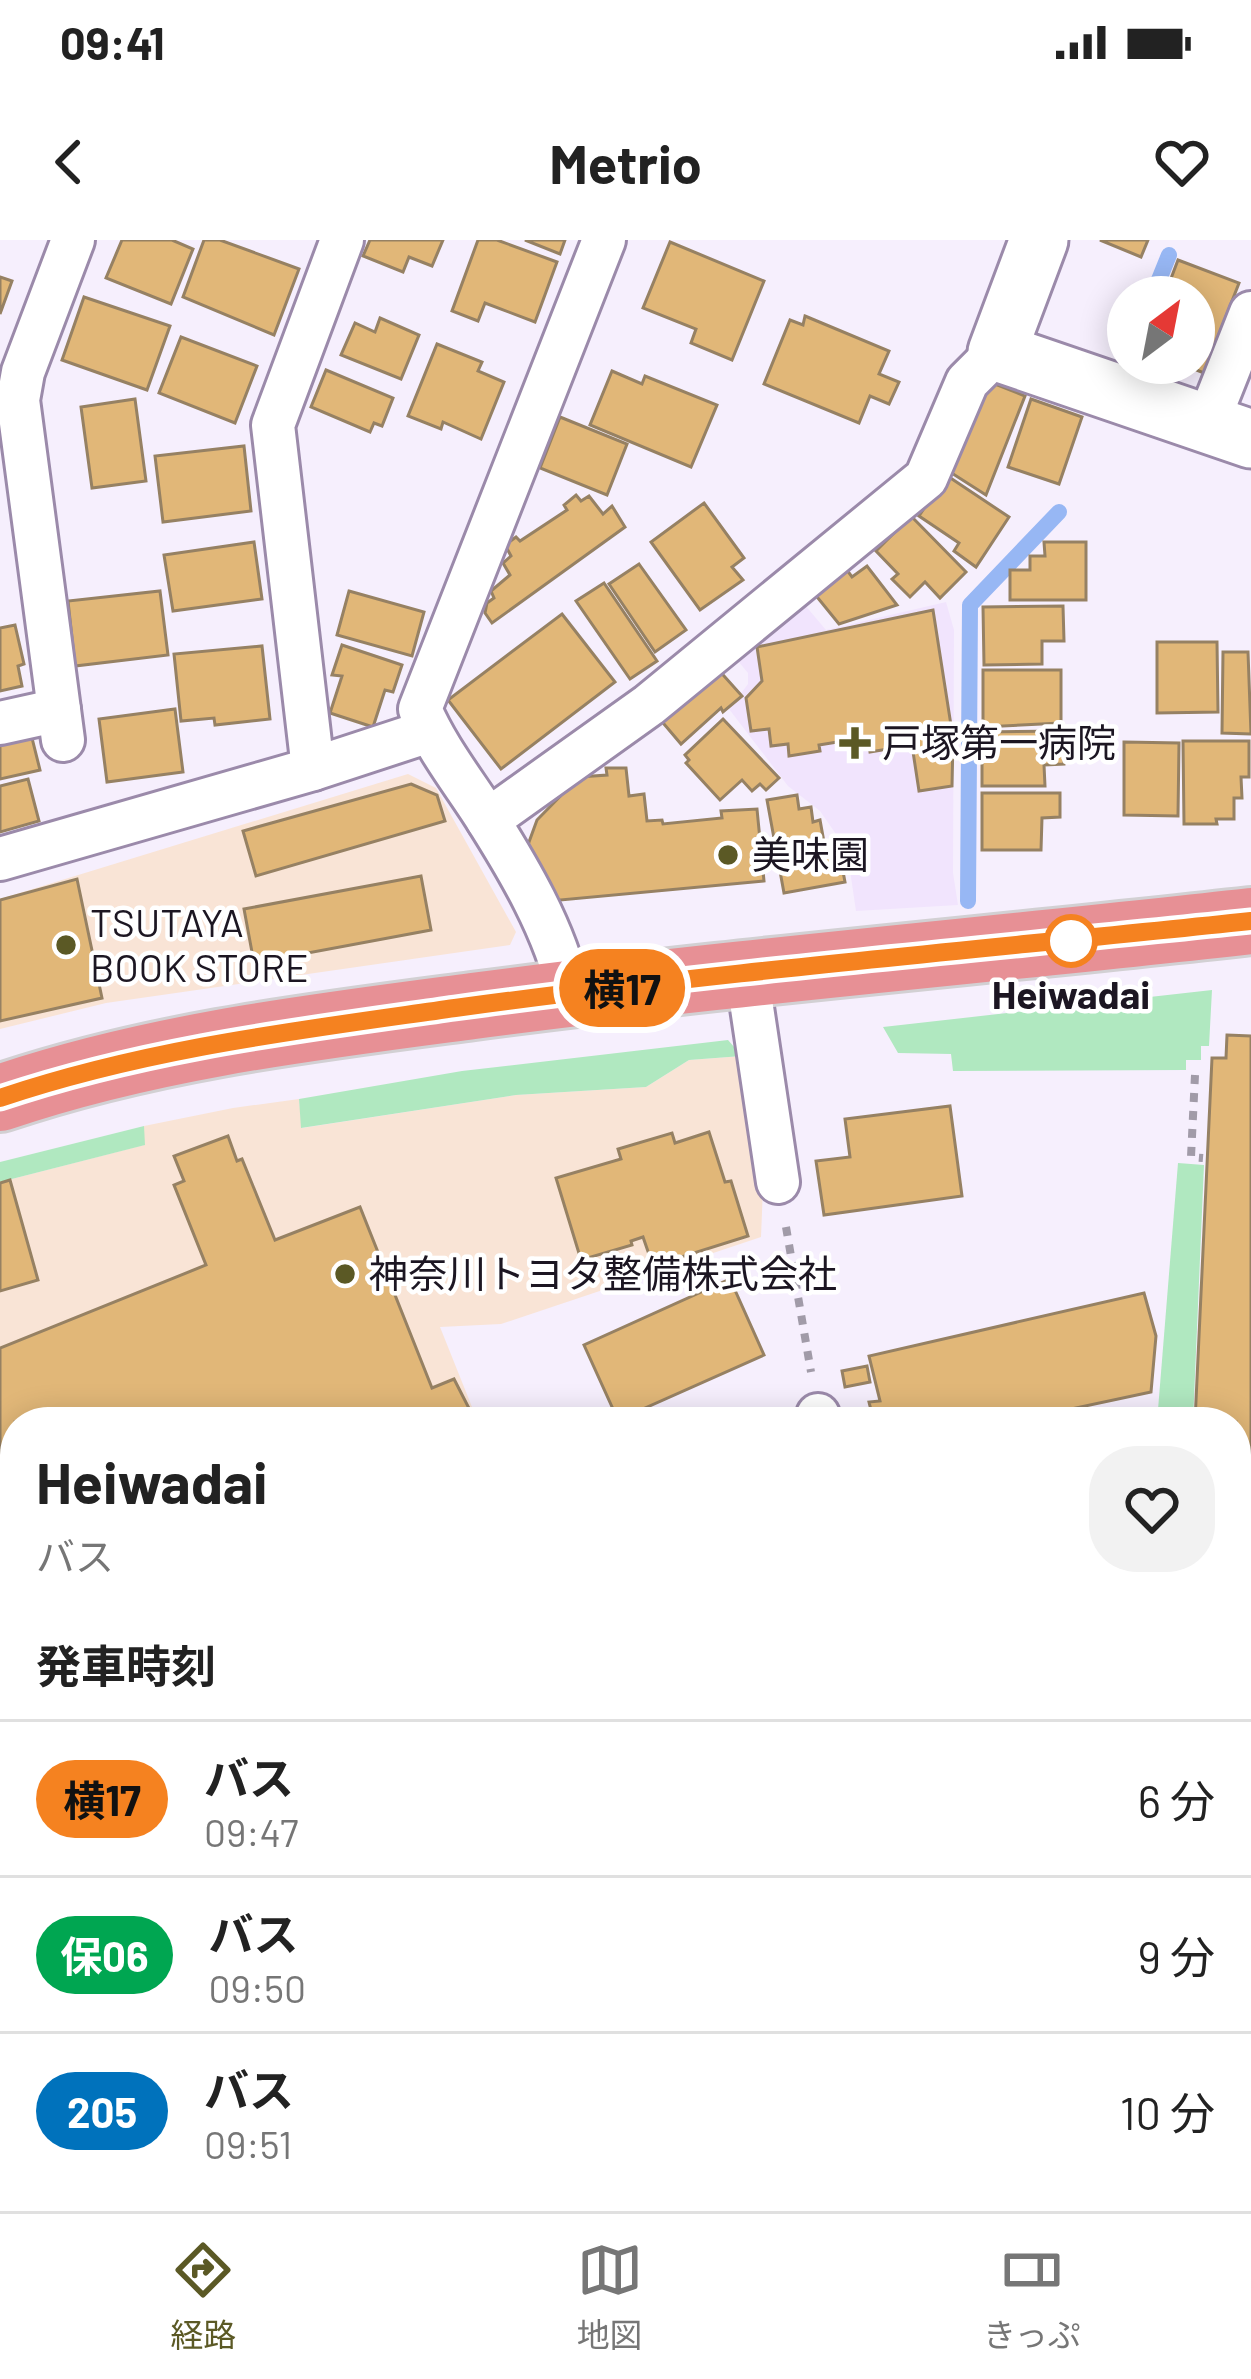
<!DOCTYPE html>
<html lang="ja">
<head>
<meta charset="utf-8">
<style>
	:root { --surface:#fff; --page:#f2f2f2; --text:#222; --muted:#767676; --line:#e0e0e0; --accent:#5b5925 }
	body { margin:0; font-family:Barlow,"Noto Sans JP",sans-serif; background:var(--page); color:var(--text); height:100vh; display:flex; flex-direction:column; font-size:45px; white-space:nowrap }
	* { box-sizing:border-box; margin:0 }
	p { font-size:39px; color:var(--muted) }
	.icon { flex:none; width:66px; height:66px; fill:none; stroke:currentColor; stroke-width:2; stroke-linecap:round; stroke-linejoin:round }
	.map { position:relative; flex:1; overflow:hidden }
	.panel { position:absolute; left:0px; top:1167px; width:1251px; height:804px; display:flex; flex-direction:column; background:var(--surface); border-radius:48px 48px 0 0; box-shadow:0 6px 30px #0003 }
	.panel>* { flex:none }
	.badge { padding:0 24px; border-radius:39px; font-size:42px; line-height:78px }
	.needle { width:78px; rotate:32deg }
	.tools { position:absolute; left:1107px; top:36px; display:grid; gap:24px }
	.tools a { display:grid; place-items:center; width:108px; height:108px; border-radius:50%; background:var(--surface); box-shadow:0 6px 30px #0003; font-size:60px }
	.map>.badge { position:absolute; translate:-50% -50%; box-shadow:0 0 0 6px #fff }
	h2 { padding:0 36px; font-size:45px; line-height:108px }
	.round { display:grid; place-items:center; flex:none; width:126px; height:126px; border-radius:48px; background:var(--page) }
	.headline { display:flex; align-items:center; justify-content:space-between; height:204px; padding:0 36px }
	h1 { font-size:57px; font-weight:700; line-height:90px }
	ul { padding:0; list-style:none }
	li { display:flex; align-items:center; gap:36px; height:156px; padding:0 36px; border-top:3px solid var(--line) }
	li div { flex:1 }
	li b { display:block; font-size:45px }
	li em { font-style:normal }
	li .badge { min-width:132px; font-weight:700; text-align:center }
	.status { display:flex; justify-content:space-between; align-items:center; height:84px; padding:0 60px; background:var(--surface); direction:ltr }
	.status svg { height:33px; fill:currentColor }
	header { display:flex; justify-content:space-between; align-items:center; height:156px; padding:0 36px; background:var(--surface); font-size:54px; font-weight:700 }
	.tabs { display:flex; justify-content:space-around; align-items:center; height:168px; border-top:3px solid var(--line); background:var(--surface); font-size:33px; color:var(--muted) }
	.tabs a { display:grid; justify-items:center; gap:6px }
	.tabs .selected { color:var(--accent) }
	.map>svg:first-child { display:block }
	.commercial { fill:#f9e4d6 }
	.built { fill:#f1e4fd }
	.green { fill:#b0e8c0 }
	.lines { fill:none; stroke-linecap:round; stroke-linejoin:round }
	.stream { stroke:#97b7f4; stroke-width:16 }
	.building { fill:#e1b778; stroke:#968163; stroke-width:3 }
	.lane-casing { stroke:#9b8aaa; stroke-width:27 }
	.street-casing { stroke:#9b8aaa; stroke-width:48 }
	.secondary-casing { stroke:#9b8aaa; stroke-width:63 }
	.highway-casing { stroke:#d2d0d3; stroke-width:72 }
	.path { stroke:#a19ba8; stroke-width:8; stroke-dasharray:9 9; stroke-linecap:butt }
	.lane { stroke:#fff; stroke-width:21 }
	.street { stroke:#fff; stroke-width:42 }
	.secondary { stroke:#fff; stroke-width:57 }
	.highway { stroke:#e79095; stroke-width:66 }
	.line-casing { stroke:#fff; stroke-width:27 }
	.line { stroke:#f58220; stroke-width:18 }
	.poi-dot { fill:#5b5925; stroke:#fff; stroke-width:4.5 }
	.stop-dot { fill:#fff; stroke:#f58220; stroke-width:6 }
	.labels { text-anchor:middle; stroke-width:9; stroke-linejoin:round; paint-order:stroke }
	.poi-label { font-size:39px; fill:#1c1622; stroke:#fff; text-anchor:start }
	.stop-label { font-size:39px; font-weight:bold; fill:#1c1622; stroke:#fff }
</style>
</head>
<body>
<div class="status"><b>09:41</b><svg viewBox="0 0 49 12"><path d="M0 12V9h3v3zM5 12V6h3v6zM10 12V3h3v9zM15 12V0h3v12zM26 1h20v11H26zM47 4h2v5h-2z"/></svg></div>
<header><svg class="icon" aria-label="back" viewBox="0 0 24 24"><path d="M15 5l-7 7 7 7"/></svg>Metrio<svg class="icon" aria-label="heart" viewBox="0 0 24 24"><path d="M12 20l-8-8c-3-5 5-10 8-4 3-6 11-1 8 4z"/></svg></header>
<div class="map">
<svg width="1251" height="1971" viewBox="0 0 1251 1971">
	<rect width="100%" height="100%" fill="#f6effd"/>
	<g class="commercial">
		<path d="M408 534 436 548 516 692 510 705 106 763 0 789V659Z"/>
		<path d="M742 816 763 947 761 997 501 1084 440 1087 478 1182H15V1275L0 1249V942L144 905V886L233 868 299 859 302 888 516 855 646 847 689 820Z"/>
	</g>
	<g class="built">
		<path d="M799 358 826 390 946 362 954 390 953 633 958 665 856 671 847 610 820 571 788 546 729 469 748 444V433L733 415Z"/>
		<path d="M0 1353 15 1379V1760L0 1805Z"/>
	</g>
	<g class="green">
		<path d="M1212 750 1209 806H1201V820H1186V830L953 831 951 814 898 813 883 787Z"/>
		<path d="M728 800 742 816 689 820 646 847 516 855 301 888 299 859 462 831Z"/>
		<path d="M144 886 145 905 0 942V922Z"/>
		<path d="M1178 923 1204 925 1193 1182H1157Z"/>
	</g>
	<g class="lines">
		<g class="stream">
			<path d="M1152 57 1169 15"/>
			<path d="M1127 119 1128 115"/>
			<path d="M968 661 970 365 1059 272"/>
		</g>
	</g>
	<g class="building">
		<path d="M122 0H172L193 9 171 64 106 38Z"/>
		<path d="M204 0H220L299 29 274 95 183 57Z"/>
		<path d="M370 0H443L432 26 409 17 403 32 363 16Z"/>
		<path d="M478 0H497L557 22 535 82 485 63 478 81 452 71Z"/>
		<path d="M525 0H565L560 14Z"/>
		<path d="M1100 0H1148L1141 17Z"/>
		<path d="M670 2 764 41 732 120 691 103 696 89 643 68Z"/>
		<path d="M1178 20 1239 43 1204 133 1179 123H1194V57H1164Z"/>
		<path d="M0 37 12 41 0 74Z"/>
		<path d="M84 57 170 86 147 150 62 120Z"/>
		<path d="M805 76 889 111 879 134 899 142 889 164 870 156 859 183 764 144 790 80 803 85Z"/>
		<path d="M380 78 419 95 401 139 341 115 355 83 375 92Z"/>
		<path d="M181 97 257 126 235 183 159 153Z"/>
		<path d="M437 104 482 122 478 131 504 142 481 199 443 182 441 189 408 176Z"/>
		<path d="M326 130 393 158 382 186 374 183 370 192 311 167Z"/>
		<path d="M612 131 642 144 645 136 717 165 691 227 590 185Z"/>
		<path d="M990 142 1025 156 986 255 950 232Z"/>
		<path d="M135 159 146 241 92 248 81 167Z"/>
		<path d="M1031 159 1082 177 1059 244 1008 227Z"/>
		<path d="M560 177 627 204 607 255 540 228Z"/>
		<path d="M244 206 251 271 163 282 155 216Z"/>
		<path d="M946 235 1009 277 976 327 954 311 959 303 919 276Z"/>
		<path d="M576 255 581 261 589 256 603 274 612 266 625 287 492 383 485 373 487 363 494 358 491 351 510 335 503 323 511 316 505 305 516 297 520 301 567 270 564 265Z"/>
		<path d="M704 263 744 318 732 327 743 340 700 370 651 302Z"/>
		<path d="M911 276 966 332 940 358 925 342 910 357 892 339 898 334 876 311Z"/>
		<path d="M254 302 262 359 173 371 164 315Z"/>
		<path d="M1044 302H1086V360H1010V330H1030V316H1045Z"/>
		<path d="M639 324 686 390 655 412 609 344Z"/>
		<path d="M844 326 852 337 867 326 897 365 839 384 813 352Z"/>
		<path d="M604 343 657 421 630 439 576 361Z"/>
		<path d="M160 351 168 415 75 426 68 361Z"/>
		<path d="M349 351 424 372 412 416 337 395Z"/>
		<path d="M1063 366 1064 401H1042V424L984 425 983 367Z"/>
		<path d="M933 370 953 498 952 546 919 551 912 505 870 512 868 497 819 505 820 511 789 516 788 504 771 506 769 489 751 491 746 458 762 441 757 407Z"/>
		<path d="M562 374 615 442 501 529 448 460Z"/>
		<path d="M15 385 24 424 18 426 22 446 0 451V388Z"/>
		<path d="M1157 402H1217L1218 472 1157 473Z"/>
		<path d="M342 405 402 425 393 452 385 450 373 487 330 473 342 436 332 435Z"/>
		<path d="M262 406 270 479 215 485 214 478 181 481 174 414Z"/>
		<path d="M1223 412H1248L1251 494 1222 493Z"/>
		<path d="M716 427 742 456 723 472 721 468 681 504 658 477Z"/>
		<path d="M983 430H1061V483L983 487Z"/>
		<path d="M175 469 183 532 107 542 99 479Z"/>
		<path d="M723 479 779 538 766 550 760 544 752 551 742 540 720 560 686 523 689 520 685 515Z"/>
		<path d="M1064 491V524L1044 525 1045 546H982V492Z"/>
		<path d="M31 494 40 530 0 539V501Z"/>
		<path d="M1183 501H1249V537H1241L1242 558H1234V579H1216L1217 584H1184Z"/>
		<path d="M1124 502 1179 503 1178 576 1124 575Z"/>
		<path d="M606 528H626L629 556 644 554 647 581 662 580 663 584 722 578 721 571 757 569 764 641 550 661 525 613 537 580 579 537 607 535Z"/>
		<path d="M28 539 39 581 0 592V546Z"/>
		<path d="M411 544 437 555 445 581 256 636 243 591Z"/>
		<path d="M982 553H1060V577L1042 578 1041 610H982Z"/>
		<path d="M797 555 799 569 811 567 813 582 820 580 824 602 837 600 845 642 784 653 767 560Z"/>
		<path d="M421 636 431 690 254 723 244 669Z"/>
		<path d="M77 639 102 758 0 781V660Z"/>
		<path d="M1227 795 1251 796V1246L1236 1245V1182H1195L1212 818H1226Z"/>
		<path d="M950 866 962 956 824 975 816 921 850 917 845 879Z"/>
		<path d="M709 892 725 942 731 941 748 996 653 1026 643 997 631 1001 632 1005 581 1020 556 938 621 919 618 909 672 893 675 903Z"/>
		<path d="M228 896 237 921 242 919 275 1000 360 967 432 1148 454 1139 476 1182H15V1268L0 1241V1108L206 1025 174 945 184 941 174 916Z"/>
		<path d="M10 940 38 1040 0 1051V943Z"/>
		<path d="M730 1039 764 1115 618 1180 584 1105Z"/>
		<path d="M1144 1053 1156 1096 1151 1152 1010 1182H874L869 1162 880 1161 869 1116Z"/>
		<path d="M867 1126 870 1142 845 1147 842 1131Z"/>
		<path d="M1236 1320 1251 1324V1397L1244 1423 1236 1421Z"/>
		<path d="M1236 1552 1251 1557 1236 1607Z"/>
		<path d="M1251 1570V1643L1236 1637V1610Z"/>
		<path d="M1251 1654V1718L1247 1719 1236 1693V1658Z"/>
		<path d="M1236 1868 1251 1889V1945L1239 1953Z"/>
		<path d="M1091 1956H1108L1118 1971H1067Z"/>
		<path d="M1114 1956H1171L1181 1971H1124Z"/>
		<path d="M1177 1956H1231L1209 1971H1187Z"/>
	</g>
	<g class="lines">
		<defs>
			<path id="lane" d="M0 1556 15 1545"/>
			<g id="street">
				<path d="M1207 184 1251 73"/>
				<path d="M0 483 59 470"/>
				<path d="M63 500 18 160 23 132 73 0"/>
				<path d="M313 529 273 185 342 0"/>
				<path d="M488 580 649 465 926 238 967 142 997 112"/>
				<path d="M0 619 313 529 429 491"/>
				<path d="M747 734 778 942"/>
				<path d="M569 753C555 690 519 629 484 574 462 540 436 507 420 469L604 0"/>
				<path d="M818 1175V1182"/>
				<path d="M0 1307 15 1335"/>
				<path d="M1236 1492 1251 1497"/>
				<path d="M1236 1806 1251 1796"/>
				<path d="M496 1956 503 1971"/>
				<path d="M706 1971 724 1956"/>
			</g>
			<path id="secondary" d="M1039 0 997 112 1251 199"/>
			<path id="highway" d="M0 858C153 806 313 787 473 766 731 732 992 710 1251 681"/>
		</defs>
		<use href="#lane" class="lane-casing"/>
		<use href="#street" class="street-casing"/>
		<use href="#secondary" class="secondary-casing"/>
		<use href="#highway" class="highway-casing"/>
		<g class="path">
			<path d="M1195 835 1191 917 1203 918"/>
			<path d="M786 987 811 1132"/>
		</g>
		<use href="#lane" class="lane"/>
		<use href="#street" class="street"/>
		<use href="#secondary" class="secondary"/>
		<use href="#highway" class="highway"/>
	</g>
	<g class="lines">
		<defs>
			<path id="line" d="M0 858C148 808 301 790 455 768 719 732 986 709 1251 681"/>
		</defs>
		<use href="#line" class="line-casing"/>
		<use href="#line" class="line"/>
	</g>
	<g class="poi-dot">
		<path d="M849 485h12v12h12v12h-12v12h-12v-12h-12v-12h12z"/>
		<circle cx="728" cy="615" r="12"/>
		<circle cx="66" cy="705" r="12"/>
		<circle cx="345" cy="1034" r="12"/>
	</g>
	<circle class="stop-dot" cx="1071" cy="701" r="24"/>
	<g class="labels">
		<g class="poi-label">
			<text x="882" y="517">戸塚第一病院</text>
			<text x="752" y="629">美味園</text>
			<text x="90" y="697">TSUTAYA<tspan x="90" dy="45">BOOK STORE</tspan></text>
			<text x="369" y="1048">神奈川トヨタ整備株式会社</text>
		</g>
		<g class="stop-label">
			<text x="1071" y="769">Heiwadai</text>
		</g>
	</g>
</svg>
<div class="tools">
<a><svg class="needle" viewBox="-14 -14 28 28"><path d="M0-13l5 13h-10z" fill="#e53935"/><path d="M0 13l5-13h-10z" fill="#767676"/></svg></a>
</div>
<b class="badge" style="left:622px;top:748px;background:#f58220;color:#111">横17</b>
<section class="panel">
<div class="headline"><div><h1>Heiwadai</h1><p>バス</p></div><a class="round"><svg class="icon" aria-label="heart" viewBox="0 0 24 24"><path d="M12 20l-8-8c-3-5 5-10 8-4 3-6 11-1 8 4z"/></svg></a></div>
<h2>発車時刻</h2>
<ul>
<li><span class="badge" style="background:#f58220;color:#111">横17</span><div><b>バス</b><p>09:47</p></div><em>6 分</em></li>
<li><span class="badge" style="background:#00a651;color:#fff">保06</span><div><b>バス</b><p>09:50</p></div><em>9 分</em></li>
<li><span class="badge" style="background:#0072bc;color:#fff">205</span><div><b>バス</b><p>09:51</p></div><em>10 分</em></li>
</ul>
</section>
</div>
<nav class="tabs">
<a class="selected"><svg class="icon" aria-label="directions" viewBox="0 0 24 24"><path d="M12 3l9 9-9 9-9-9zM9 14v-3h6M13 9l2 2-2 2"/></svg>経路</a>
<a><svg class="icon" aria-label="map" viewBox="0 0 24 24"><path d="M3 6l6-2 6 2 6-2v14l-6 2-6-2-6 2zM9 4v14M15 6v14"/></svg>地図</a>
<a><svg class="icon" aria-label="tickets" viewBox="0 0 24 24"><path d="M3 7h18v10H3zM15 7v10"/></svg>きっぷ</a>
</nav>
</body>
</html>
